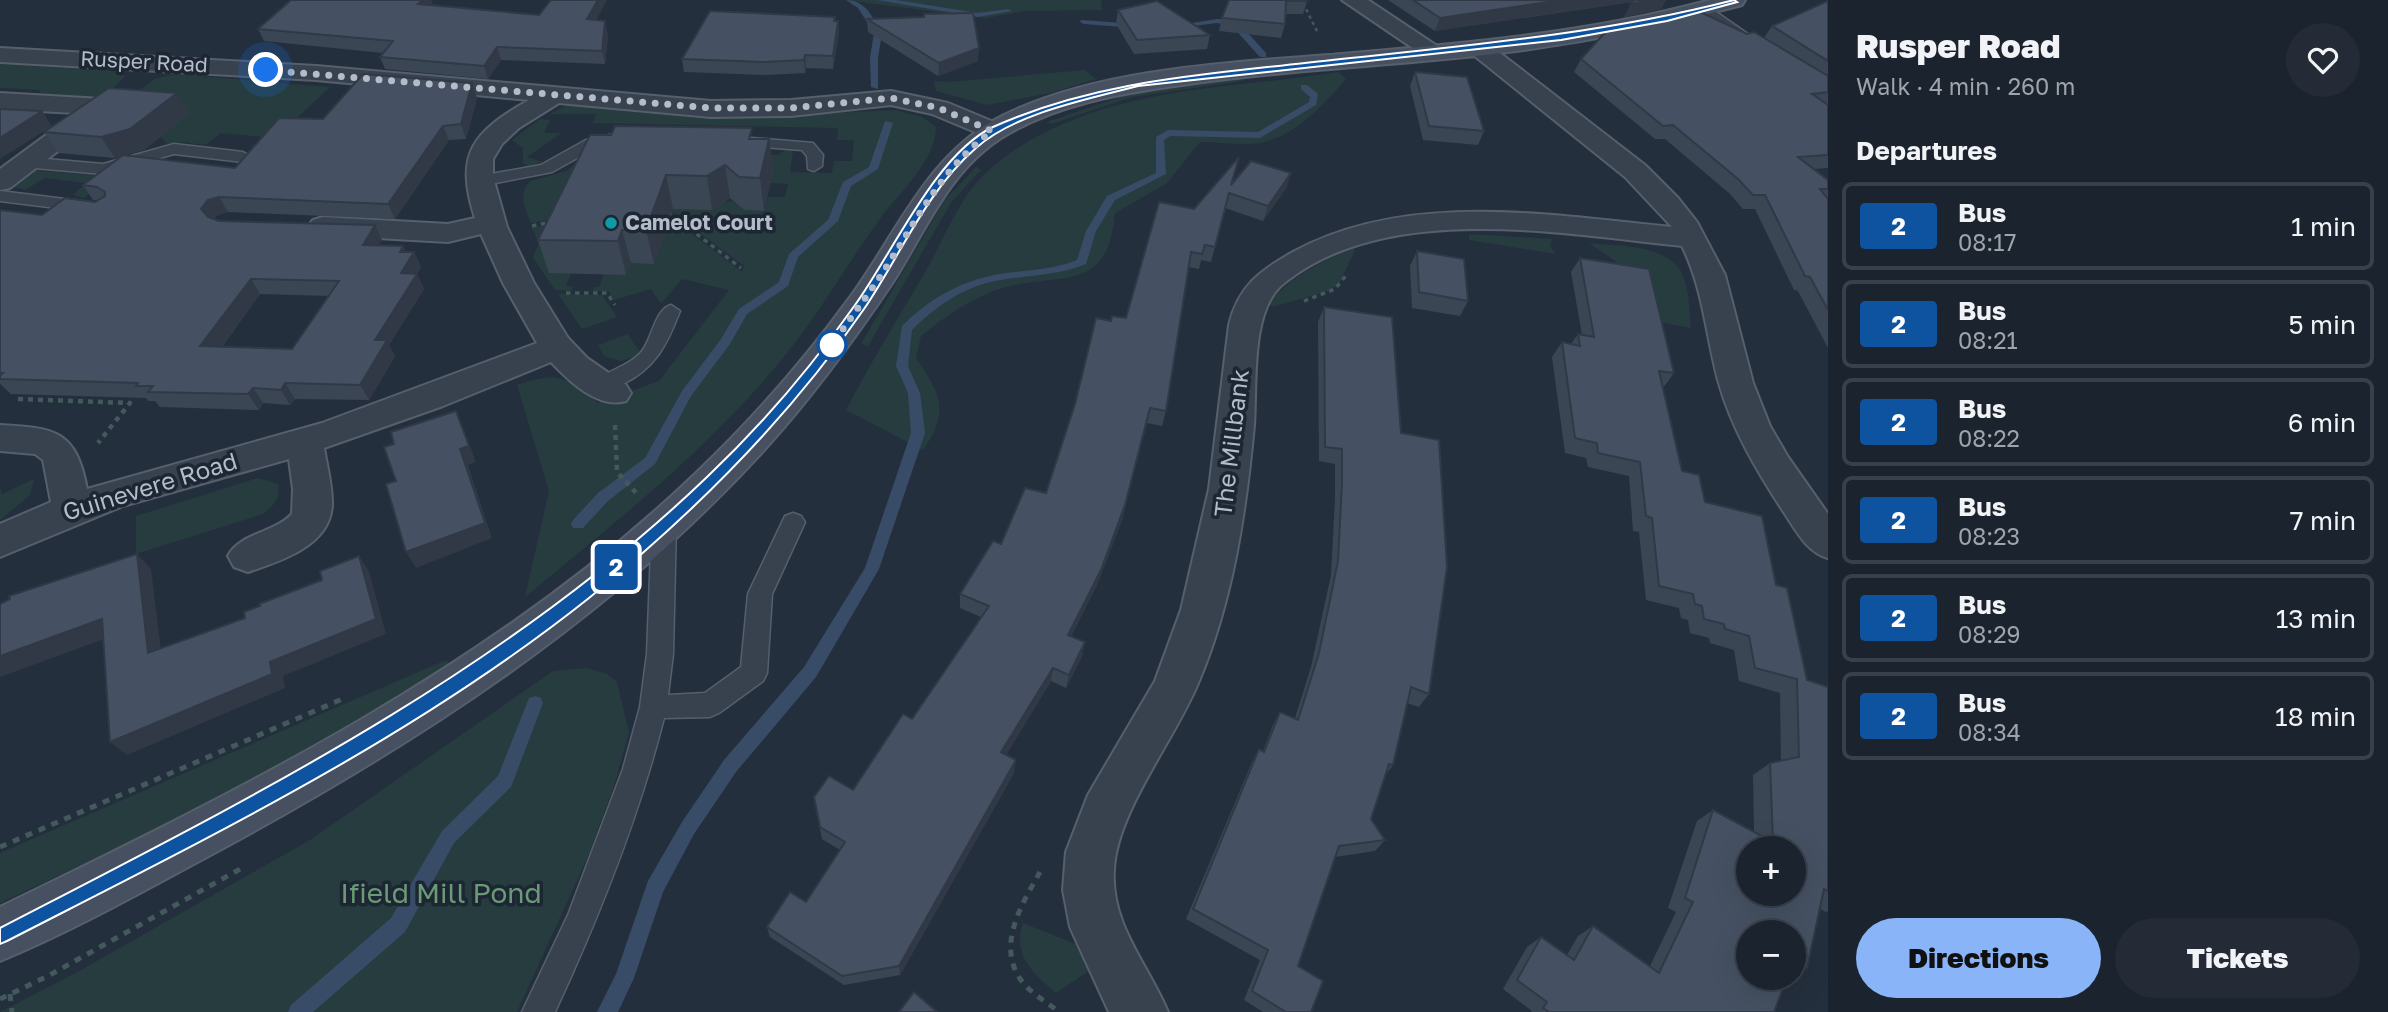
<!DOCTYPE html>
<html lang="en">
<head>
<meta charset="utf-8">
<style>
	:root { --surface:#1b232e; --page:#242b36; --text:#f1f3f6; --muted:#a0a4aa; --line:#39404a; --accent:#8ab4f8 }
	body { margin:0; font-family:"Golos Text",sans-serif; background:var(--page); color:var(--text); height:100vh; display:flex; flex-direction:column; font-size:26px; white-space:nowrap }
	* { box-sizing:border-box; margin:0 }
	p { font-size:23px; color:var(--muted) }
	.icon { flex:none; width:38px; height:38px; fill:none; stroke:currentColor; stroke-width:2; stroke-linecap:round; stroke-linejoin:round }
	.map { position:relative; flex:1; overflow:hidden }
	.panel { display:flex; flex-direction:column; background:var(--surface); width:560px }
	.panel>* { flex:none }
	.badge { padding:0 14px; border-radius:5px; font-size:24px; line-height:46px }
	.controls { position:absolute; left:1736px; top:836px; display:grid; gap:14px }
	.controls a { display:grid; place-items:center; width:70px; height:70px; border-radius:50%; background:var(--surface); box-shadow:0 7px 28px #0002,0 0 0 2px var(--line); font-size:35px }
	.you { position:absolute; width:35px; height:35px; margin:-18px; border:5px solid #fff; border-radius:50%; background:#1a73e8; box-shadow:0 0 0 10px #1a73e833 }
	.map>.badge { position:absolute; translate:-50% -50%; box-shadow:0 0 0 4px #fff }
	h2 { padding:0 28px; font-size:26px; line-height:63px }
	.round { display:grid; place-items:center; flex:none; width:74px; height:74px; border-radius:37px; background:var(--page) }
	.headline { display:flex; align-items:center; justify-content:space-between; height:119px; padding:0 28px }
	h1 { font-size:33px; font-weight:800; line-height:52px }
	.cta { display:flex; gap:14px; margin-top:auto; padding:14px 28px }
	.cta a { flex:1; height:80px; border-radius:42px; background:var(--accent); color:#111; font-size:28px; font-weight:800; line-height:80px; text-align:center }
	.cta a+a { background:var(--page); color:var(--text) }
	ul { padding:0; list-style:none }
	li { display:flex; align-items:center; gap:21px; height:88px; margin:0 14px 10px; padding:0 14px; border:4px solid var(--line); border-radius:10px }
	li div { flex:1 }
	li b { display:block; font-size:26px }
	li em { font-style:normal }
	li .badge { min-width:77px; font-weight:700; text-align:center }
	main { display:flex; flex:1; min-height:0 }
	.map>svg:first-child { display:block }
	.green { fill:#263c3f }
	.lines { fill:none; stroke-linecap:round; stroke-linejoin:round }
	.stream { fill:#394c67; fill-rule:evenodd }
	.lane-casing { stroke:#565f6c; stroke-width:3 }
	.street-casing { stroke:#565f6c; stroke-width:4 }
	.secondary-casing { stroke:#565f6c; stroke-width:4 }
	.path-far3 { stroke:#44595c; stroke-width:2.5; stroke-dasharray:3.5 3.5; stroke-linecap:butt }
	.path-far2 { stroke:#44595c; stroke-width:3.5; stroke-dasharray:4.5 4.5; stroke-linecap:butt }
	.path-far1 { stroke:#44595c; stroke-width:4.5; stroke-dasharray:5 5; stroke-linecap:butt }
	.path { stroke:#44595c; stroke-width:5; stroke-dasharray:7 7; stroke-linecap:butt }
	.lane { fill:#38414e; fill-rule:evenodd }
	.street { fill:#38414e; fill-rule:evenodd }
	.secondary { fill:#465061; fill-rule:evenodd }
	.wall { fill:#3b4654; fill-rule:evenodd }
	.shaded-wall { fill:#303945 }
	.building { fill:#455162; stroke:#303945; stroke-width:2; fill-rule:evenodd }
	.line { fill:#0e539f; stroke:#fff; stroke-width:2 }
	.walk { stroke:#b4bcc9; stroke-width:7; stroke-dasharray:0 12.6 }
	.culture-dot { fill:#0f9aa8; stroke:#1d2633; stroke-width:2.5 }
	.stop-dot { fill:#fff; stroke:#0e539f; stroke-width:3.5 }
	.labels { text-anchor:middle; stroke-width:7; stroke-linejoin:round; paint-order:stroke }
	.far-street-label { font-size:21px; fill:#b4bcc9; stroke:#1d2633 }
	.far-poi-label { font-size:21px; font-weight:bold; fill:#b4bcc9; stroke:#1d2633; text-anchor:start }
	.street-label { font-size:24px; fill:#b4bcc9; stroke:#1d2633 }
	.near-park-label { font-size:28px; fill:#6b9a76; stroke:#1d2633 }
</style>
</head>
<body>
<main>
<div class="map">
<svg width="1828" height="1012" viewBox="0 0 1828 1012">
	<rect width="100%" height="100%" fill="#242f3e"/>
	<g class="green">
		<path d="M845 0H1101L1102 10 1025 11 986 18Z"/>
		<path d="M0 64 117 71 125 75C107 103 73 99 44 97L39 90 0 88Z"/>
		<path d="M1085 70 1096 79 1051 93 987 105 936 91 934 81 949 82Z"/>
		<path d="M1339 72 1346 79C1323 105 1295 137 1259 143 1240 146 1219 142 1200 142L1166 184 1115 213C1108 293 1065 272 1006 287 974 296 947 315 921 336L916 358C941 394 950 412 923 450L846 410C870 364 896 321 923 276 937 252 948 225 963 201 998 146 1073 115 1134 101 1200 85 1271 83 1339 72Z"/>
		<path d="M175 74 330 87 276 138 221 133 205 145 182 142 167 144 158 133H164L188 114 115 108 155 79Z"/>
		<path d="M1241 79 1243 81 1132 97 1051 124 1047 122 1129 94Z"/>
		<path d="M580 104 775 116 895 110 922 117 936 127C935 162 901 190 882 216 846 265 817 318 778 364 704 453 613 524 525 597L549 491 517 385C556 371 566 376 598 403L659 381 729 290 682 279 661 304 651 289 614 300 609 291H593L594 287H599L604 274 626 275 631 263H654L661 242 662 211 742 272 744 266 668 209 733 201 744 210 764 211 768 197H785L788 184 770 183 720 154 777 155 788 149 793 151 790 172 832 173 834 161H852L854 140H837L838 128 593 123 596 114H550L565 106Z"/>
		<path d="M540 119 550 120 544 133H562L527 157 542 162 529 166 523 163V148L512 140Z"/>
		<path d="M583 157 600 210 531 223C525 209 518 195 530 181L567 171Z"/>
		<path d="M976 167 981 170 952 201 868 346 861 344 944 201Z"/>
		<path d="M32 170 111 177 84 198 73 195 86 183 45 178 25 190 10 186Z"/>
		<path d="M581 219 571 274 566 286 573 287 572 291 555 290 533 257 539 243 532 228Z"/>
		<path d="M1469 234 1552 239 1550 246 1556 254 1469 240Z"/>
		<path d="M1589 243C1616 246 1663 244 1680 270 1690 286 1689 311 1691 328L1642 319 1624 267Z"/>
		<path d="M1352 248 1355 250 1339 284 1329 291 1275 306 1267 305C1289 277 1320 263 1352 248Z"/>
		<path d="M558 294 602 295 617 317 582 329Z"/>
		<path d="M628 334 642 355 620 361 604 356 598 345Z"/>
		<path d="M258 478 278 484C281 498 274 505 263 514L136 554V516Z"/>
		<path d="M34 479 30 495 0 520V488L2 494Z"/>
		<path d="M446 660 450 663 283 766 181 818 0 903V853Z"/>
		<path d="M587 668 607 674 617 682 629 733 614 786 589 854 517 1012H0L72 975 310 840 553 671Z"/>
		<path d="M1023 923 1078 945 1090 970 1056 993C1033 973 1012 956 1023 923Z"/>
	</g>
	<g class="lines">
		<g class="stream">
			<path d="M846 0C866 0 872 17 882 33L878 58V89L871 87 870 58 874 33 858 8Z"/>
			<path d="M877 0H896L978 13 1008 9 1012 11 978 17Z"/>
			<path d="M1217 19 1237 21 1266 53V57H1260L1231 25 1217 23 1178 28 1174 26Z"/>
			<path d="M1081 20 1136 24 1140 26 1136 28 1084 24 1080 22Z"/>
			<path d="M1301 85H1307L1318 94 1316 105 1260 138 1170 136 1164 140 1166 174 1115 200 1096 231 1086 264C1056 276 1026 275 995 281 963 287 935 307 912 330L908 366 920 393 925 433 879 569 816 677 736 772 694 834 663 892 634 978 618 1012H597L616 974 648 881 682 822 724 760 804 667 865 568 911 433 908 393 896 366 902 326C931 297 966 278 1007 273 1032 270 1054 269 1077 260L1086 231 1107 196 1156 173V137L1168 130 1258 132 1309 102 1310 97 1301 89Z"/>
			<path d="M885 121 893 123 878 169 851 186 838 221 798 257 788 286 747 314 730 344 691 396 655 464 608 501 583 528H573L571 524 573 520 598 493 645 458 682 391 721 339 739 309 779 282 789 254 828 220 843 182 869 167Z"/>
			<path d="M535 696 541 698 543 703 511 787 454 843 405 932 313 1012H288L291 1005 391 918 442 831 498 776 527 703 529 698Z"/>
		</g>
		<defs>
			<g id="lane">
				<path d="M1699 7H1709L1758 41 1746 44 1699 13Z"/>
				<path d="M614 134 622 139 619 142 597 147 552 172 480 186 472 181 480 176 541 165 586 140Z"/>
				<path d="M739 137 813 143 823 155 822 166 814 171 808 169 807 156 802 150 733 145 731 142Z"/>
				<path d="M174 144 243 152 251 157 243 162 174 154 103 174 23 167 15 162 23 157 103 164Z"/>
				<path d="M0 191 89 202 97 207 89 212 0 201Z"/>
				<path d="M671 305 680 311C667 345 655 369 621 385 611 390 605 394 595 391L592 386C600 372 630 367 642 351 652 339 655 309 671 305Z"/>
				<path d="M793 513 801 516 805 522 772 594 767 673 763 681 719 713 710 717 664 718C638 820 599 917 555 1012H522L568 915 623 769 640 707 647 654 652 523 656 517 664 514 672 517 676 523 673 654 668 695 705 693 741 667 748 594 785 516Z"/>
			</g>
			<g id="street">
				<path d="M1342 0H1368L1446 52 1442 57H1426Z"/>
				<path d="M1479 41 1487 43 1645 165 1678 198 1697 222 1725 275 1753 383 1770 426 1788 457 1828 514V558C1807 552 1797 532 1785 514 1758 473 1731 428 1718 380 1706 335 1703 288 1682 246 1562 234 1386 200 1283 284 1250 311 1257 385 1254 425 1246 512 1233 600 1199 681 1176 738 1117 811 1114 869 1110 924 1148 964 1168 1012H1109L1070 927 1063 890 1066 852 1088 795 1155 681 1181 610 1209 489 1229 325C1238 287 1259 271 1293 252 1406 190 1549 215 1672 227L1625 177 1471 53 1467 48 1471 43Z"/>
				<path d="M0 48 316 66 711 101 791 100 891 91 948 103 1001 125 1005 131 1001 137 992 139 932 114 891 105 791 116 711 117 559 103 519 128 502 144 493 159V177L507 227 534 283 568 338 587 358 626 385 631 393 626 401C598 409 570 382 551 362L443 406 324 448C327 466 332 485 332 503 332 545 281 561 248 572L234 567 228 556C240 533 274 533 292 514L293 489 289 459 123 506 0 557V524L51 502 43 460 35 454 0 451V425C55 428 76 430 87 489L322 423 537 343 503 283 481 234 448 242 323 235 313 232 308 226 313 220 323 217 448 224 475 218C454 153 473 132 529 100L316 80 0 62Z"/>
				<path d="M0 93 102 99 111 102 115 107 10 188 0 190V169L76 113 0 109Z"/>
			</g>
			<path id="secondary" d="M1710 0H1745L1742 5C1640 33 1539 51 1434 60 1348 68 1261 73 1175 86 1117 94 1057 105 1006 135 949 169 927 229 893 282 854 340 813 396 766 448 609 621 410 748 205 858 138 894 70 932 0 961V907C245 788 495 665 694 475 751 421 802 363 848 300 896 236 926 154 1002 116 1097 69 1225 63 1329 55 1458 44 1585 34 1710 0Z"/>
		</defs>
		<use href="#lane" class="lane-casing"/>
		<use href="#street" class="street-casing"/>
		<use href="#secondary" class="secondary-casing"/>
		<path class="path-far3" d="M1303 3 1318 33"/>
		<g class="path-far2">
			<path d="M668 212 741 268"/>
			<path d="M532 226 551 222"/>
			<path d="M566 293H607L615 305"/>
			<path d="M1304 301 1335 289 1348 273"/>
		</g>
		<g class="path-far1">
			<path d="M18 399 130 403 98 443"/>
			<path d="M615 425 617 472 639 496"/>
		</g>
		<g class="path">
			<path d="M0 847 347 697"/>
			<path d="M1040 872C1022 904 996 945 1021 980 1030 993 1047 1002 1059 1012"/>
			<path d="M10 994 12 1012"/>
			<path d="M0 999 48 976 242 868"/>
		</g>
		<use href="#lane" class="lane"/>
		<use href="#street" class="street"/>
		<use href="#secondary" class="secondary"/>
	</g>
	<g class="wall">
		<path d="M1229 0 1307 1 1303 14H1286L1285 24 1281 38 1219 31 1222 18Z"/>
		<path d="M1388 0H1666L1661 9 1624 17 1632 2 1435 31Z"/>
		<path d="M1828 1V168L1814 169 1828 180V348L1798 291 1794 290 1755 209H1743L1729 193 1665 139H1655L1574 72 1581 59 1747 34 1764 38 1772 26Z"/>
		<path d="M433 5 596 20 608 34 605 64 501 60 488 79 385 69 380 57 383 53 264 41 258 29Z"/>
		<path d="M1118 10 1210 35 1207 49 1134 54 1116 24Z"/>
		<path d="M867 19 978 61 938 76 868 32Z"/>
		<path d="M835 21H838L839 33 833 69 806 68 805 73 765 75 684 72 682 59Z"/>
		<path d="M1415 72 1484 131 1478 145 1423 140 1410 86Z"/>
		<path d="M472 83 477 98 466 139 449 140 395 219 228 212 217 215 214 219 382 240 379 245 403 246 406 252H414L421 267 417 274 424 289 389 345 395 356 369 400 295 399 290 405 263 403 259 410 160 407 155 401H148L146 398 11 394 0 384V210L42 215 95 202 98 200H93L83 185 122 156 115 158 59 153 44 132 177 93 189 114 144 150 125 155 235 168 323 119ZM260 294 329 296 292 349 222 347Z"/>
		<path d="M590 135 769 139 773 171 764 211 744 210 730 198 712 210 673 209 654 264 631 263 626 275 549 273 538 240Z"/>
		<path d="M1231 185 1287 187 1263 221 1225 208 1211 262 1201 260 1199 269 1189 267 1166 411 1162 426 1147 423 1122 520 1097 585 1071 636 1085 642 1082 656 1066 688 1051 681 1006 755 1014 773 900 975 844 985 770 937 767 927 806 902 840 850 822 839 814 797 853 790 912 719 981 617 960 608V594L1001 544 1046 493 1111 321 1126 318 1194 209Z"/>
		<path d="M1417 251 1468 301 1460 316 1412 308 1410 266Z"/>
		<path d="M1580 258 1674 373 1663 388 1682 471 1705 502 1776 585 1807 680 1828 687V911L1826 912 1820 909 1807 968 1794 974V933L1774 1012H1531L1532 1011 1503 989 1527 947 1541 937 1567 955 1578 936 1593 926 1650 966 1676 912 1668 908 1697 821 1713 810 1754 832 1753 775 1770 763 1781 761 1780 693 1739 681 1734 650 1710 643 1709 638 1690 633 1688 620 1681 618 1679 608 1646 600 1639 532 1633 531 1629 476 1588 467 1586 458 1565 453 1552 357 1562 342 1571 344 1578 334 1582 335 1571 272Z"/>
		<path d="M1324 307 1401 433 1429 694 1419 707 1407 703 1393 765 1384 777 1371 819 1385 840 1375 851 1335 857 1298 966 1311 1012H1263L1244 1000 1260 960 1186 919 1252 762 1259 749 1263 751 1273 725 1280 712 1295 718 1311 667 1331 575 1335 498V464L1319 461 1318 322Z"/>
	</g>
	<g class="shaded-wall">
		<path d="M423 0H431L434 7 418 4Z"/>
		<path d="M598 0H607L590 32 587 19Z"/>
		<path d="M1562 0H1639L1638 1 1435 31 1440 18Z"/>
		<path d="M1649 0H1666L1661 9 1624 17 1631 4Z"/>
		<path d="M605 21 608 34 605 64 602 51Z"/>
		<path d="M838 21 839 33 833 69V56Z"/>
		<path d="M497 47 501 60 488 79 484 66Z"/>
		<path d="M979 48 978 61 938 76 939 63Z"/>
		<path d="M805 55 806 68 805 73 804 60Z"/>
		<path d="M472 83 477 98 466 139 461 124Z"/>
		<path d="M177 93 189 114 144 150 115 158 101 137Z"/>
		<path d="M42 111 52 126 0 159V138Z"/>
		<path d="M443 126 449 140 395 219 388 204Z"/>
		<path d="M769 139 773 171 764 211 760 178Z"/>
		<path d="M725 165 730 198 712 210 707 176Z"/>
		<path d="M1291 173 1287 187 1263 221 1268 206Z"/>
		<path d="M666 175 673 209 654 264 646 230Z"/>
		<path d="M219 197 228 212 217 215 210 224 201 209 208 200Z"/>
		<path d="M375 225 382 240 370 260 363 245Z"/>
		<path d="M622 230 631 263 626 275 618 241Z"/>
		<path d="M403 246 410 260 414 252 421 267 417 274 424 289 389 345 395 356 369 400 360 385 375 340 401 273 400 252Z"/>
		<path d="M251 279 260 294 211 361 200 346Z"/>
		<path d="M285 383 295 399 290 405 281 390Z"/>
		<path d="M253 388 263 403 259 410 248 394Z"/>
		<path d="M1150 408 1122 520 1097 585 1065 649 1068 635Z"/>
		<path d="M456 411 463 427 476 462 468 465 492 538 416 568 406 552 460 449Z"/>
		<path d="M137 554 151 569 163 667 148 653Z"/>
		<path d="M359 556 369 571 386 634 283 676 285 688 127 755 110 742Z"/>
		<path d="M102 619 118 634 0 677V656Z"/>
		<path d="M1085 642 1082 656 1066 688 1069 675Z"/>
		<path d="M1053 668 1051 681 1000 765 1001 752Z"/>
		<path d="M1016 760 1014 773 900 975 899 966Z"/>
	</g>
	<g class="building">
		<path d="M291 0H423L418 4 539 15 551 0H598L587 19 605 21 602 51 497 47 484 66 380 57 393 41 258 29Z"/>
		<path d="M1229 0H1306L1307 1H1286L1285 24 1222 18Z"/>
		<path d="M1413 0H1562L1440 18Z"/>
		<path d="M1634 0H1649L1631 4Z"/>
		<path d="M1157 1 1210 35 1137 40 1118 10Z"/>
		<path d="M1828 1V61L1772 26Z"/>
		<path d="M1694 9 1747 34 1754 32 1828 76V92L1812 94 1828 105V155L1798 157 1828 180V189H1820L1828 199V310L1810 277 1805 276 1765 195H1753L1738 179 1673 125 1663 126 1581 59 1610 27Z"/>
		<path d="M710 11 835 17 834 21H838L833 56 805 55 804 60 764 62 682 59Z"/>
		<path d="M973 13 979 48 939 63 867 19 924 17V14Z"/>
		<path d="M1415 72 1467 77 1484 131 1429 126Z"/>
		<path d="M363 74 472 83 461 124 443 126 388 204 219 197 208 200 201 209 208 217 219 221 375 225 363 245 403 246 400 252H414L401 273 417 274 375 340H387L360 385 285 383 281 390 253 388 248 394 148 392 153 386H136L138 383 0 379V376L3 373H0V210L42 215 65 198 95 202 105 196V192L97 187 83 185 123 155 235 168 279 118 323 119ZM251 279 339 281 292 349 200 346Z"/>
		<path d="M109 88 177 93 130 129 101 137 44 132Z"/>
		<path d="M0 109 42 111 0 138Z"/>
		<path d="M615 126 752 128 749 139H769L760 178 739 177 725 165 707 176 666 175 646 230H622L618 241 538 240 590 135H611Z"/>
		<path d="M1239 157 1231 185 1251 161 1291 173 1268 206 1229 193 1215 247 1205 245 1202 254 1191 252 1166 411 1150 408 1125 505 1101 570 1068 635 1085 642 1069 675 1053 668 1001 752 1016 760 899 966 842 976 767 927 790 892 806 902 845 842 820 827 814 797 829 776 853 790 903 714 912 719 989 606 960 594 993 541 1001 544 1025 488 1046 493 1075 404 1096 318 1111 321 1112 316 1126 318 1159 202 1194 209Z"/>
		<path d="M1417 251 1464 259 1468 301 1419 292Z"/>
		<path d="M1580 258 1649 269 1674 373 1659 371 1682 471 1699 475 1705 502 1762 516 1776 585 1787 588 1807 680 1828 687V891L1824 889 1807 968 1794 961V962V933H1748V978H1787L1774 1012H1549L1543 1008 1547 1002 1517 980 1541 937 1574 960 1593 926 1659 973 1693 902 1685 898 1713 810 1773 842 1770 763 1799 757 1797 679 1755 668 1749 636 1725 629 1724 624 1704 619 1702 606 1695 604 1693 594 1659 586 1652 518 1646 516 1640 462 1598 453 1597 443 1575 438 1562 342 1580 346 1578 334 1594 337ZM1748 849H1794V894H1748Z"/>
		<path d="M1324 307 1392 317 1401 433 1439 440 1447 567 1429 694 1411 687 1393 765 1389 764 1371 819 1385 840 1339 846 1298 966 1323 981 1311 1012H1286L1252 991 1268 950 1193 909 1259 749 1264 752 1280 712 1298 720 1319 653 1338 561 1342 483V449L1325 447Z"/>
		<path d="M456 411 469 446 460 449 485 523 406 552 386 484 396 481 384 447 394 444 391 432Z"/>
		<path d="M137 554 148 653 245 618 244 612 260 606 259 604 322 580 320 571 359 556 376 619 270 662 272 674 110 742 102 619 0 656V604L10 599 9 596Z"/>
		<path d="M914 992 937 1012H899Z"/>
	</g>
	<path class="line" d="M1734 0 1737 2 1667 21 1561 40 1138 86C1088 99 1015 113 976 148 927 190 900 256 864 309 789 418 692 515 589 598 412 739 206 839 7 941L0 944V928C245 801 501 675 707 477 761 426 812 366 855 305 892 254 936 154 993 127 1093 82 1198 75 1305 63 1450 47 1594 36 1734 0Z"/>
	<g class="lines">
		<path class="walk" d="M266 70 711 108H791L891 98 939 108 992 131C943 167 919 216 887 266 870 293 850 318 832 345"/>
	</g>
	<circle class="culture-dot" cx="611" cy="223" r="7"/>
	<circle class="stop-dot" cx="832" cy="345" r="14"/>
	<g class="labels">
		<g class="far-street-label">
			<text transform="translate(144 62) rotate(3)" y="7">Rusper Road</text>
		</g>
		<g class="far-poi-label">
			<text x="625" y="230">Camelot Court</text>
		</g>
		<g class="street-label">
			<text transform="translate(1232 443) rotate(-83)" y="8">The Millbank</text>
			<text transform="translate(150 487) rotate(-17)" y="8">Guinevere Road</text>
		</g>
		<g class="near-park-label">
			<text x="441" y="903">Ifield Mill Pond</text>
		</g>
	</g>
</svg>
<div class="controls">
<a>+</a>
<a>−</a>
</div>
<div class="you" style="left:266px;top:70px"></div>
<b class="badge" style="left:616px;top:567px;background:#0e539f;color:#fff">2</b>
</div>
<section class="panel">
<div class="headline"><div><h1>Rusper Road</h1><p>Walk · 4 min · 260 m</p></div><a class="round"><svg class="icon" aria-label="heart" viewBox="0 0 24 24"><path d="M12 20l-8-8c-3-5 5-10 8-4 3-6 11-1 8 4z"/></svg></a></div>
<h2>Departures</h2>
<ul>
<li><span class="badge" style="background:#0e539f;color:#fff">2</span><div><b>Bus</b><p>08:17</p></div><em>1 min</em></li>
<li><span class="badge" style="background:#0e539f;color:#fff">2</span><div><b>Bus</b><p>08:21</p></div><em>5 min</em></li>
<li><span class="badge" style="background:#0e539f;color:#fff">2</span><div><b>Bus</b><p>08:22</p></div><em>6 min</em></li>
<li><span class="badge" style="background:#0e539f;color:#fff">2</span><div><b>Bus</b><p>08:23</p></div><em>7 min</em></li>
<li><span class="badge" style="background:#0e539f;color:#fff">2</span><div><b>Bus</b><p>08:29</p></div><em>13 min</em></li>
<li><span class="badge" style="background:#0e539f;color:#fff">2</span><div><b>Bus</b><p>08:34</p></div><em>18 min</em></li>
</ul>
<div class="cta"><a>Directions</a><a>Tickets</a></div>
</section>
</main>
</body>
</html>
